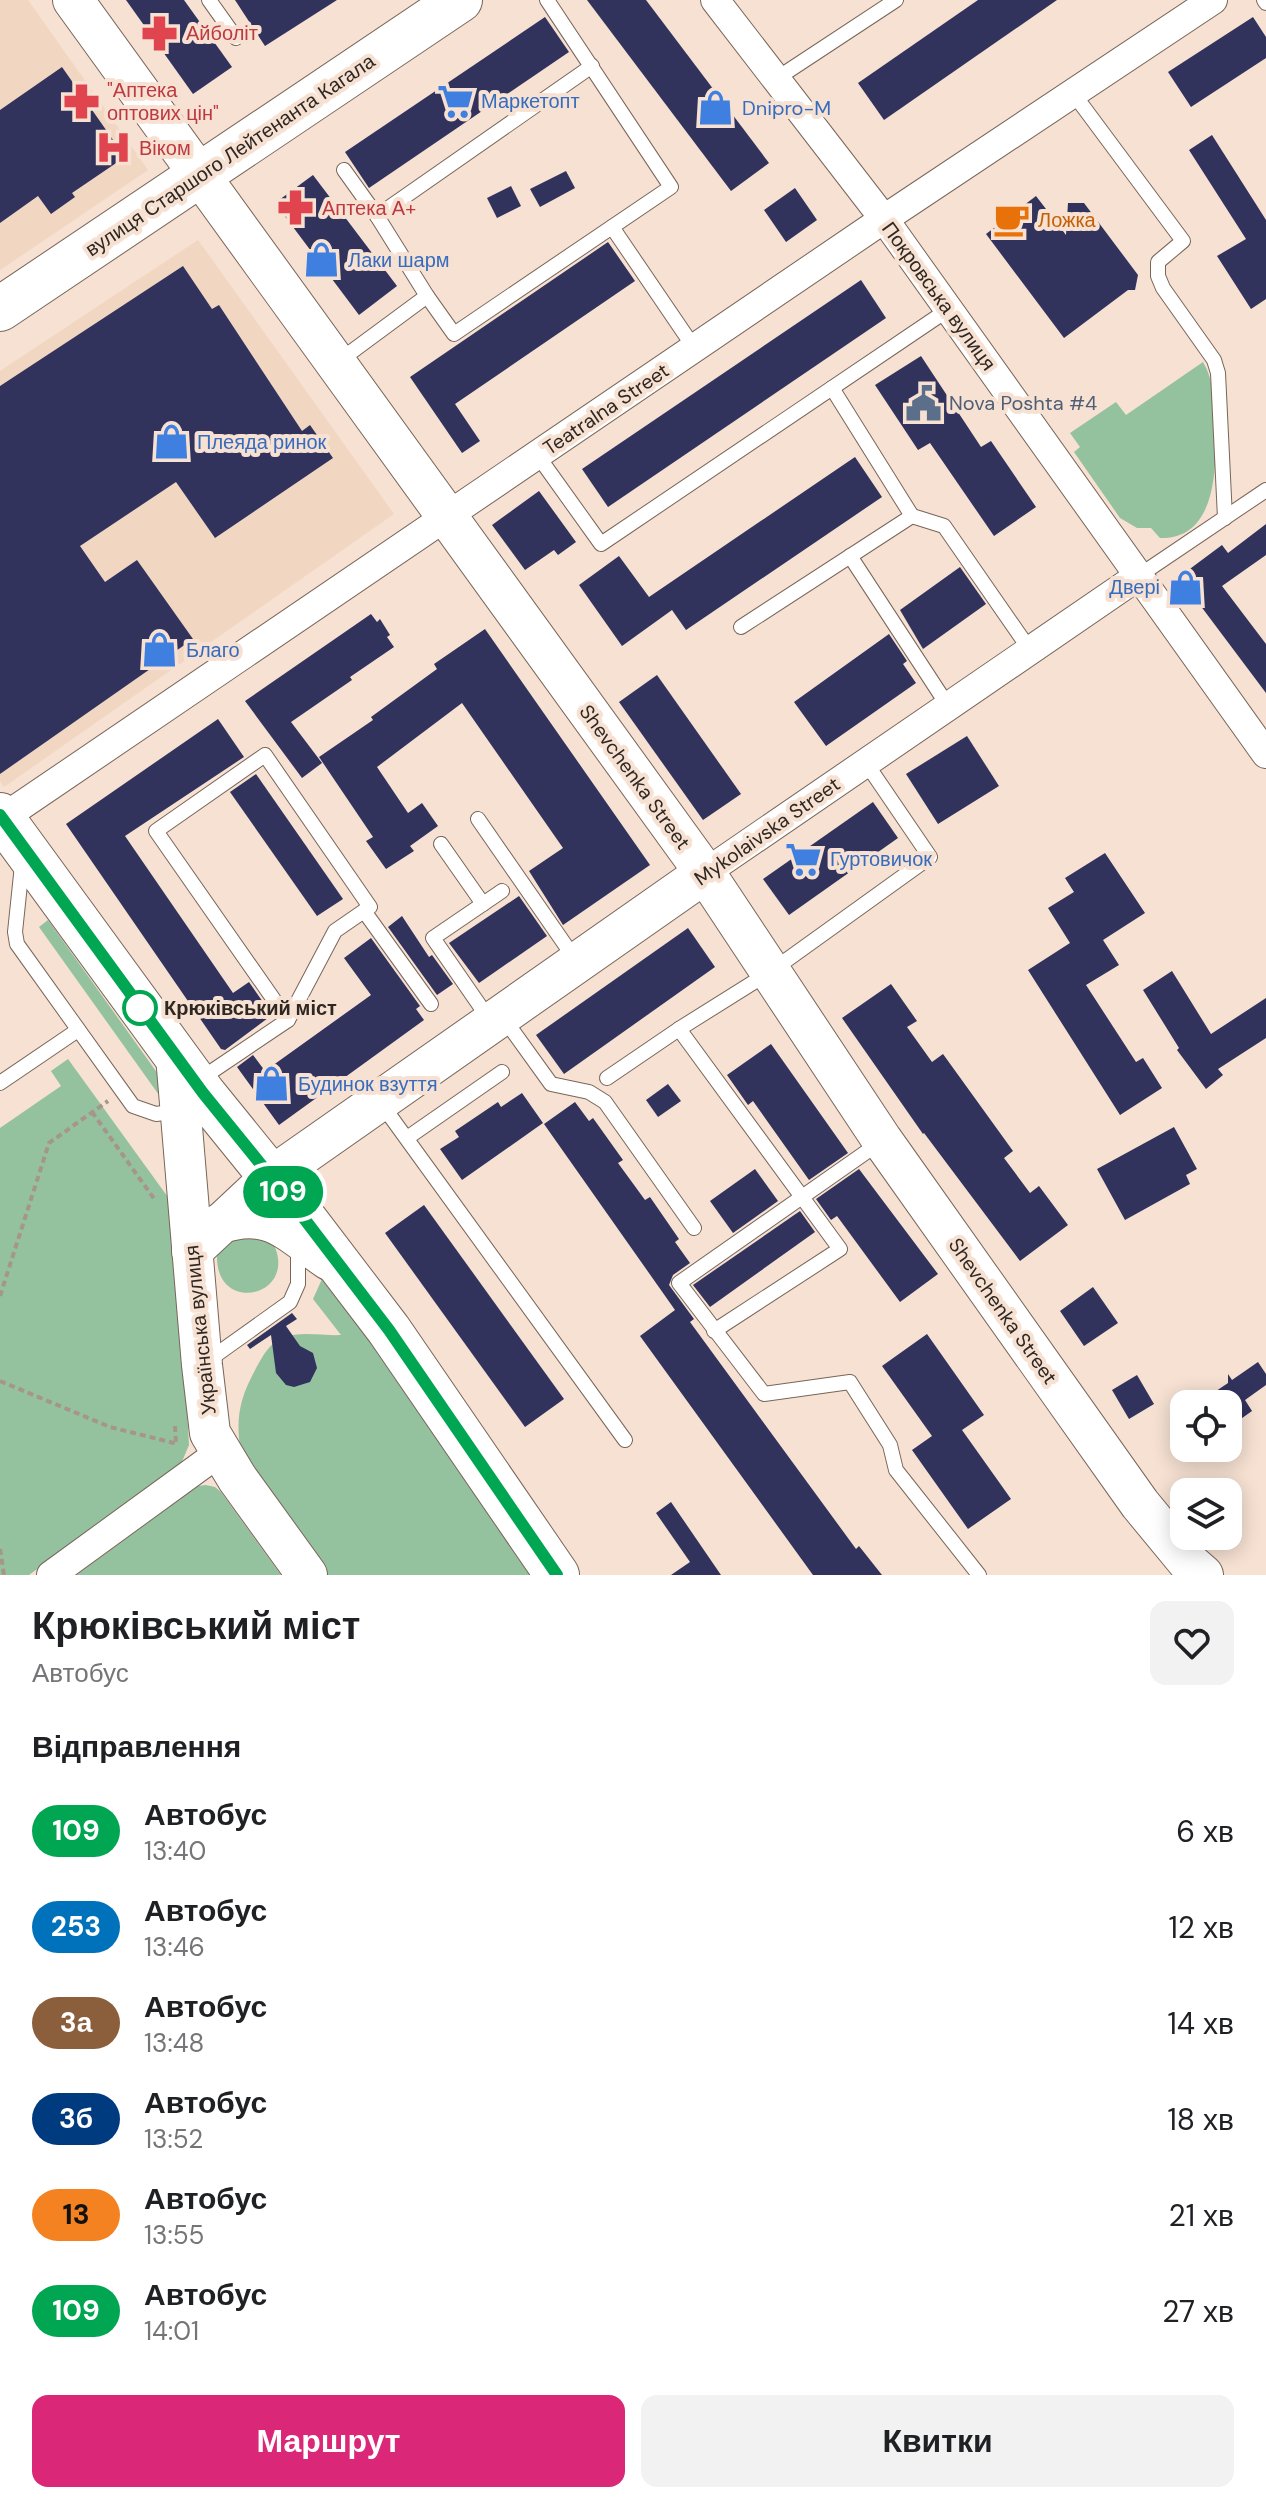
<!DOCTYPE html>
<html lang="uk">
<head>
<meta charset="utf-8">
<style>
	:root { --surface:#fff; --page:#f2f2f2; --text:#202124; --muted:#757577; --accent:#db2777 }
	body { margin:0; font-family:"DM Sans",sans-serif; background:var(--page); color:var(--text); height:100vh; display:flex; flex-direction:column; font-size:30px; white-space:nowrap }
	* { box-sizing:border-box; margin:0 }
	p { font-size:26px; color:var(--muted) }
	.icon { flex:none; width:44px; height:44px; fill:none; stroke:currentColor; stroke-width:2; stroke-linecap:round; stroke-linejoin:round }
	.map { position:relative; height:1575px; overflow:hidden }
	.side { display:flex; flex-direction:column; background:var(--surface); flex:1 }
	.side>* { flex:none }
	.badge { padding:0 16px; border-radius:26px; font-size:28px; line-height:52px }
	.controls { position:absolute; left:1170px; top:1390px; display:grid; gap:16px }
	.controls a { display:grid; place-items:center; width:72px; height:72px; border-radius:16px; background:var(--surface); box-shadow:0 4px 20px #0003; font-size:40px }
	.map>.badge { position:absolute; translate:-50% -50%; box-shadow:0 0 0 4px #fff }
	h2 { padding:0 32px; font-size:30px; line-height:72px }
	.round { display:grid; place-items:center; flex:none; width:84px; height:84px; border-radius:16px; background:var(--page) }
	.overview { display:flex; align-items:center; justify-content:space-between; height:136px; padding:0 32px }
	h1 { font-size:38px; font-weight:700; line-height:60px }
	.action { display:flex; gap:16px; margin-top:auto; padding:16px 32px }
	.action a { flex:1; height:92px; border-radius:16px; background:var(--accent); color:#fff; font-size:32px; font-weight:700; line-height:92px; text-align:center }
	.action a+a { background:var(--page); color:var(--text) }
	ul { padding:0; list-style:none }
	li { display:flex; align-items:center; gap:24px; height:96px; padding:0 32px }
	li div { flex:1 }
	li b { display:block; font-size:30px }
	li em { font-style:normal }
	li .badge { min-width:88px; font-weight:700; text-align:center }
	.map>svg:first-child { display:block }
	.built { fill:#f1d6c2 }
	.green { fill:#95c29e }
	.building { fill:#31335d }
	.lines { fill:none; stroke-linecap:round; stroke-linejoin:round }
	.lane-casing { stroke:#786659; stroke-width:16 }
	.street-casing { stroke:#786659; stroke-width:30 }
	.secondary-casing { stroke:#786659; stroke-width:42 }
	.highway-casing { stroke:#786659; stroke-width:46 }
	.path { stroke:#a5958a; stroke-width:4; stroke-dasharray:6 4; stroke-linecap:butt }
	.lane { stroke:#fff; stroke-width:14 }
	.street { stroke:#fff; stroke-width:28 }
	.secondary { stroke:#fff; stroke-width:40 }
	.highway { stroke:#fff; stroke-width:44 }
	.line-casing { stroke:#fff; stroke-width:18 }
	.line { stroke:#00a651; stroke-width:12 }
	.stop-dot { fill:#fff; stroke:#00a651; stroke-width:4 }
	.labels { text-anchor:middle; stroke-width:8; stroke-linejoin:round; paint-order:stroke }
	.health-label { font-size:20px; fill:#be3a42; stroke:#f6e1d2; text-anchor:start }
	.shop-label { font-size:20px; fill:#366cbe; stroke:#f6e1d2; text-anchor:start }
	.street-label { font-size:20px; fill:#2f2722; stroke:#f6e1d2 }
	.food-label { font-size:20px; fill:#c56008; stroke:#f6e1d2; text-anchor:start }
	.service-label { font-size:20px; fill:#4e5e75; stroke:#f6e1d2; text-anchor:start }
	.stop-label { font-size:20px; font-weight:bold; fill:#2f2722; stroke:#f6e1d2; text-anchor:start }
</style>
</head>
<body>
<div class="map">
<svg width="1266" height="1575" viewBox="0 0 1266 1575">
	<rect width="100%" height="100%" fill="#f6e1d2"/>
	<g class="built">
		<path d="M0 0H28L148 170 0 270Z"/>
		<path d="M198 240 394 514 4 787 0 781V371Z"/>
	</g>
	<g class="green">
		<path d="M1203 362C1214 380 1214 402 1215 423 1217 463 1218 540 1160 538L1151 528H1137L1120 518 1074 452 1080 447 1070 433 1116 402 1126 415Z"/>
		<path d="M48 920 168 1088 159 1095 39 927Z"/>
		<path d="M68 1059 170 1200 176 1215 189 1445 181 1464 29 1575H0V1128L61 1086 51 1071Z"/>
		<path d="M239 1232 272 1241C302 1296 215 1317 217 1255Z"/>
		<path d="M322 1279 387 1359 536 1575H327L240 1446C236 1418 240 1399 253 1374 262 1358 267 1344 285 1337 300 1331 325 1336 341 1335L313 1299Z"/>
		<path d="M206 1485 215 1487 221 1492 281 1575H76L198 1486Z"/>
	</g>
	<g class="building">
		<path d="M126 0H184L232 67 193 94Z"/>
		<path d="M235 0H337L265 46Z"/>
		<path d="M587 0H646L769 163 731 191Z"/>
		<path d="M978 0H1057L884 120 858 83Z"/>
		<path d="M545 17 569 52 369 188 345 152Z"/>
		<path d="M1253 17 1266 37V58L1191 107 1168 72Z"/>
		<path d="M62 67 125 157 72 193 75 197 51 214 38 196 0 223V110Z"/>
		<path d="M1212 135 1266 220V299L1251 309 1217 256 1246 239 1189 150Z"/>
		<path d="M566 171 575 188 540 207 530 189Z"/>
		<path d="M313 175 397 286 359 315 275 203Z"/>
		<path d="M511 186 521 206 497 218 487 198Z"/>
		<path d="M795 188 817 220 786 242 764 210Z"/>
		<path d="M1036 196 1066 235 1068 203H1084L1138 275 1135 290H1128L1064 338 986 234Z"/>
		<path d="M608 242 635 281 455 404 480 441 462 453 410 377Z"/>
		<path d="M183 266 212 309 219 305 302 431 310 425 333 458 215 538 176 482 80 546 105 582 137 560 193 639 0 774V386Z"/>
		<path d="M861 280 886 318 608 507 582 469Z"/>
		<path d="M921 356 981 447 991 441 1036 507 994 536 930 443 918 450 875 385Z"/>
		<path d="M855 457 882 497 686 630 672 610 622 646 579 585 619 556 649 597Z"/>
		<path d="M539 491 576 542 558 555 554 550 525 570 492 525Z"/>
		<path d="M1266 524V555L1222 586 1266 644V693L1179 577 1222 545 1228 553Z"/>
		<path d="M960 567 986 604 923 649 900 610Z"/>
		<path d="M371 614 377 622 380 619 390 635 387 637 394 647 350 677 352 680 291 722 322 763 302 778 245 701Z"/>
		<path d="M485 629 650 865 563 925 529 871 563 848 462 703 377 767 408 813 422 803 438 826 410 846 414 851 386 869 366 841 373 837 319 757 373 720 371 717 437 669 434 664Z"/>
		<path d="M889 634 907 661 903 664 916 683 826 746 794 702Z"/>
		<path d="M657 675 741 794 703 820 619 702Z"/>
		<path d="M218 719 244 757 125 836 233 993 249 982 272 1015 225 1050 221 1049 66 824Z"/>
		<path d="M967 736 999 786 938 824 906 774Z"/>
		<path d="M256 774 343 899 317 916 230 792Z"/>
		<path d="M873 802 898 838 789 915 763 879Z"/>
		<path d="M1105 853 1145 913 1103 940 1119 965 1086 985 1136 1062 1143 1058 1162 1088 1120 1115 1028 970 1070 943 1048 908 1074 892 1065 878Z"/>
		<path d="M519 896 547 936 479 983 449 943Z"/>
		<path d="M402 916 429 957 432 955 453 984 437 995 388 927Z"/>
		<path d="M688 928 715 967 564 1074 536 1035Z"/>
		<path d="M371 938 420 1006 416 1009 424 1020 279 1125 237 1067 253 1055 265 1071 371 995 344 958Z"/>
		<path d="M1172 971 1211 1034 1266 998V1038L1218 1069 1223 1075 1206 1089 1177 1050 1179 1048 1143 990Z"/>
		<path d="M891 984 917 1021 907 1027 932 1062 943 1054 1013 1151 1004 1158 1030 1193 1039 1186 1068 1225 1020 1261 924 1133 923 1134 842 1018Z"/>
		<path d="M771 1044 848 1153 809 1180 753 1101 748 1105 727 1075Z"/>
		<path d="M668 1084 681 1101 658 1117 646 1100Z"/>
		<path d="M522 1093 543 1123 462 1180 440 1149 459 1137 455 1131 498 1102 501 1107Z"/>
		<path d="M575 1102 589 1121 593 1118 623 1160 618 1163 645 1200 650 1197 679 1239 675 1242 690 1263 673 1275 669 1285 694 1319 690 1322 856 1549 859 1546 882 1575H813L640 1336 675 1310 544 1124Z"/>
		<path d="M1174 1127 1197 1169 1186 1175 1190 1184 1125 1220 1097 1169Z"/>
		<path d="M755 1169 778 1201 733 1233 710 1201Z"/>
		<path d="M859 1169 938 1274 900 1302 837 1216 831 1220 816 1199Z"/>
		<path d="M424 1205 564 1399 525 1427 385 1233Z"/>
		<path d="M800 1211 815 1232 710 1307 693 1285Z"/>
		<path d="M1093 1287 1118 1323 1084 1346 1060 1311Z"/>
		<path d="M292 1313 297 1319 286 1326 300 1346 313 1353 317 1368 310 1382 294 1387 286 1385 276 1373 271 1335 250 1349 247 1345Z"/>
		<path d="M927 1334 984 1415 962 1430 1011 1499 968 1529 912 1450 932 1436 882 1366Z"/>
		<path d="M1258 1362 1266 1374V1385L1245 1400 1252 1411 1228 1428V1404H1197L1228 1383V1374L1232 1380Z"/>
		<path d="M1137 1375 1154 1404 1129 1419 1112 1390Z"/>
		<path d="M671 1502 721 1575H671L690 1562 656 1513Z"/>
	</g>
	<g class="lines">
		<defs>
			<g id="lane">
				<path d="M209 0 236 38"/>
				<path d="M1264 0 1266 3"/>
				<path d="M776 79 896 0"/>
				<path d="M1073 93 1183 241 1158 262V276L1163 288 1214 360 1218 373 1225 518"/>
				<path d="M377 216 592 66"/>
				<path d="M612 227 695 349"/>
				<path d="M427 296 454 334 671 187 547 0"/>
				<path d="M339 361 427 296 377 216 344 170"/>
				<path d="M538 456 601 544 949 309"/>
				<path d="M912 516 944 526 1030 650"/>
				<path d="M850 556 948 706"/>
				<path d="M1140 575 1266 490"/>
				<path d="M741 627 912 516 832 388"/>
				<path d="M478 819 575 959"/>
				<path d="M441 844 483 904"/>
				<path d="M22 865 15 932 17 944 133 1106 156 1114 179 1111"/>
				<path d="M502 1016 551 1084 589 1092 605 1102 694 1228"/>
				<path d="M489 1019 433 938 502 891"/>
				<path d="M288 1020 156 831 265 755 370 907 364 911 431 1004"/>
				<path d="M607 1078 679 1029"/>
				<path d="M199 1080 288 1020 335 931 364 911"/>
				<path d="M0 1083 78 1030"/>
				<path d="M380 1102 625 1440"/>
				<path d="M407 1138 502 1072"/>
				<path d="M882 1141 679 1283 764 1394 850 1382 890 1445 896 1470 979 1575"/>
				<path d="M714 1331 840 1249 679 1029 770 972 930 857 866 763"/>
				<path d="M206 1362 290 1302 298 1284V1244"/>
			</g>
			<g id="street">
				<path d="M715 0 884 219 1266 754"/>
				<path d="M0 820 884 219 1213 0"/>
				<path d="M705 873 1140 575"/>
				<path d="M51 1575 220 1452"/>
			</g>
			<g id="secondary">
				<path d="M73 0 705 873 882 1140 1140 1504 1187 1561 1203 1575"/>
				<path d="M176 1056 202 1365 210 1433 237 1478 307 1575"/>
				<path d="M219 1224C270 1206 289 1233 329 1260"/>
				<path d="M192 1251 271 1177 705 873"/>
			</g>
			<g id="highway">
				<path d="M0 309 460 0"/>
				<path d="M0 815 203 1093 293 1204 389 1330 557 1575"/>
			</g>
		</defs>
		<use href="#lane" class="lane-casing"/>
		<use href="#street" class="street-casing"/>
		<use href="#secondary" class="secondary-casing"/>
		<use href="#highway" class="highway-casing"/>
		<g class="path">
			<path d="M92 1112 155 1200"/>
			<path d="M0 1296 49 1143 108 1101"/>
			<path d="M0 1381 110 1427 178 1444"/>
			<path d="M175 1426 176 1444"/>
			<path d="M0 1549 4 1575"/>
		</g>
		<use href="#lane" class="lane"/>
		<use href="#street" class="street"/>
		<use href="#secondary" class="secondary"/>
		<use href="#highway" class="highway"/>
	</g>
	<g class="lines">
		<defs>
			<path id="line" d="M0 815 203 1093 293 1204 389 1330 557 1575"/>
		</defs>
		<use href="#line" class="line-casing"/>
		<use href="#line" class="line"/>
	</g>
	<defs>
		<symbol id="pharmacy-bare" viewBox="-9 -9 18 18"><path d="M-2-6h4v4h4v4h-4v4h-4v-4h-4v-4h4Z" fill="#e0444e" stroke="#f6e1d2" stroke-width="2.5" paint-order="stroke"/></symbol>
		<symbol id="supermarket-bare" viewBox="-9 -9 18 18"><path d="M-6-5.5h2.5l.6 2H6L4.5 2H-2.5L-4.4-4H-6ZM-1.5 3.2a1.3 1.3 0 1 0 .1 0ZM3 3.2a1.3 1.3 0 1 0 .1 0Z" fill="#3f7fe0" stroke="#f6e1d2" stroke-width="2.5" paint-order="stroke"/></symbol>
		<symbol id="shop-bare" viewBox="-9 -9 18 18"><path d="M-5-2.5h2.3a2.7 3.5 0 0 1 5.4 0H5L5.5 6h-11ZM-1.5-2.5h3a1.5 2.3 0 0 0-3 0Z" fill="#3f7fe0" stroke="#f6e1d2" stroke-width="2.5" paint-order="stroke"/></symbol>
		<symbol id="hospital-bare" viewBox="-9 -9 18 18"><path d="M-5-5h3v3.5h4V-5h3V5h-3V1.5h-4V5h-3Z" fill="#e0444e" stroke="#f6e1d2" stroke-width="2.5" paint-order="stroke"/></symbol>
		<symbol id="cafe-bare" viewBox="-9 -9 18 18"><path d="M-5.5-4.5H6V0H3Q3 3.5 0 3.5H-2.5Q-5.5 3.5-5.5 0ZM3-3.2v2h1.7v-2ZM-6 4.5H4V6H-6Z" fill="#e8710a" stroke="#f6e1d2" stroke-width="2.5" paint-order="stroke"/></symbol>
		<symbol id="civic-bare" viewBox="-9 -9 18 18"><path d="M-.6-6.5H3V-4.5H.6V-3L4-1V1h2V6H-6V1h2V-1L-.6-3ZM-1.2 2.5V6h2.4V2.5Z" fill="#5c6f8a" stroke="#f6e1d2" stroke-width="2.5" paint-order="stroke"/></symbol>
	</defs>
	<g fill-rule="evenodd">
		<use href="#pharmacy-bare" x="134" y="8" width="51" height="51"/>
		<use href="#pharmacy-bare" x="56" y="76" width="51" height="51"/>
		<use href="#supermarket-bare" x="430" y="76" width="51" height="51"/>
		<use href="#shop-bare" x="690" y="82" width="51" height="51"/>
		<use href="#hospital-bare" x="88" y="122" width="51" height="51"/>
		<use href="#pharmacy-bare" x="270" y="182" width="51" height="51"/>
		<use href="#cafe-bare" x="986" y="194" width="51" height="51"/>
		<use href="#shop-bare" x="296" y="234" width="51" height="51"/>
		<use href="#civic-bare" x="898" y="378" width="51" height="51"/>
		<use href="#shop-bare" x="146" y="416" width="51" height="51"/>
		<use href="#shop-bare" x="1160" y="562" width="51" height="51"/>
		<use href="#shop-bare" x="134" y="624" width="51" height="51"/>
		<use href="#supermarket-bare" x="778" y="834" width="51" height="51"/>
		<use href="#shop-bare" x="246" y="1058" width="51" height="51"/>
	</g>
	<circle class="stop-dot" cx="140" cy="1008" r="16"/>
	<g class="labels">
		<g class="health-label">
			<text x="186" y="40">Айболіт</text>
			<text x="107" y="97">"Аптека<tspan x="107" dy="23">оптових цін"</tspan></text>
			<text x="139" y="155">Віком</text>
			<text x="322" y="215">Аптека А+</text>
		</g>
		<g class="shop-label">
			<text x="481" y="108">Маркетопт</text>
			<text x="742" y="115">Dnipro-M</text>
			<text x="348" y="267">Лаки шарм</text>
			<text x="197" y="449">Плеяда ринок</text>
			<text x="1160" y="594" text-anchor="end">Двері</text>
			<text x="186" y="657">Благо</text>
			<text x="830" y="866">Гуртовичок</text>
			<text x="298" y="1091">Будинок взуття</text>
		</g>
		<g class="street-label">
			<text transform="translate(230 155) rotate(-34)" y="7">вулиця Старшого Лейтенанта Кагала</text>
			<text transform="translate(939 296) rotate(54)" y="7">Покровська вулиця</text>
			<text transform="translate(606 409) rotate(-34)" y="7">Teatralna Street</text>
			<text transform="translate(635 777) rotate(54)" y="7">Shevchenka Street</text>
			<text transform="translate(767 831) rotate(-35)" y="7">Mykolaivska Street</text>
			<text transform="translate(1003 1311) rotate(55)" y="7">Shevchenka Street</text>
			<text transform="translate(200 1330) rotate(-96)" y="7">Українська вулиця</text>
		</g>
		<g class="food-label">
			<text x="1038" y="227">Ложка</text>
		</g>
		<g class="service-label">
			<text x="949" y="410">Nova Poshta #4</text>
		</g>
		<g class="stop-label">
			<text x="164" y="1015">Крюківський міст</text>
		</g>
	</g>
</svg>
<div class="controls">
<a><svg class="icon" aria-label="locate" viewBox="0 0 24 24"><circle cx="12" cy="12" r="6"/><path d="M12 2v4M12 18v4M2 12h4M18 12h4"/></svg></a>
<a><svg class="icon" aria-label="layers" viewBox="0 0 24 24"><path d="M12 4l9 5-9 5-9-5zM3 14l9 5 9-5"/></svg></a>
</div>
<b class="badge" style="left:283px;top:1192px;background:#00a651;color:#fff">109</b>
</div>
<section class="side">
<div class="overview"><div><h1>Крюківський міст</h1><p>Автобус</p></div><a class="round"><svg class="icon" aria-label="heart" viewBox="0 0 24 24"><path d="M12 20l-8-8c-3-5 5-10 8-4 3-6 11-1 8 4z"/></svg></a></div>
<h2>Відправлення</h2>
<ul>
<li><span class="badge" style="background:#00a651;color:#fff">109</span><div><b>Автобус</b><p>13:40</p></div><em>6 хв</em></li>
<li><span class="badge" style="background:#0072bc;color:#fff">253</span><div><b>Автобус</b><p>13:46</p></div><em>12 хв</em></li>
<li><span class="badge" style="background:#8b5e3c;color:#fff">3а</span><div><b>Автобус</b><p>13:48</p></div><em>14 хв</em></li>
<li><span class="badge" style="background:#003b80;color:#fff">3б</span><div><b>Автобус</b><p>13:52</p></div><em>18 хв</em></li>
<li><span class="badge" style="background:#f58220;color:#111">13</span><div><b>Автобус</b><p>13:55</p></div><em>21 хв</em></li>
<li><span class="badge" style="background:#00a651;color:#fff">109</span><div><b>Автобус</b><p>14:01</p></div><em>27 хв</em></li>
</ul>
<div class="action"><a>Маршрут</a><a>Квитки</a></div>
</section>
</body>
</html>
